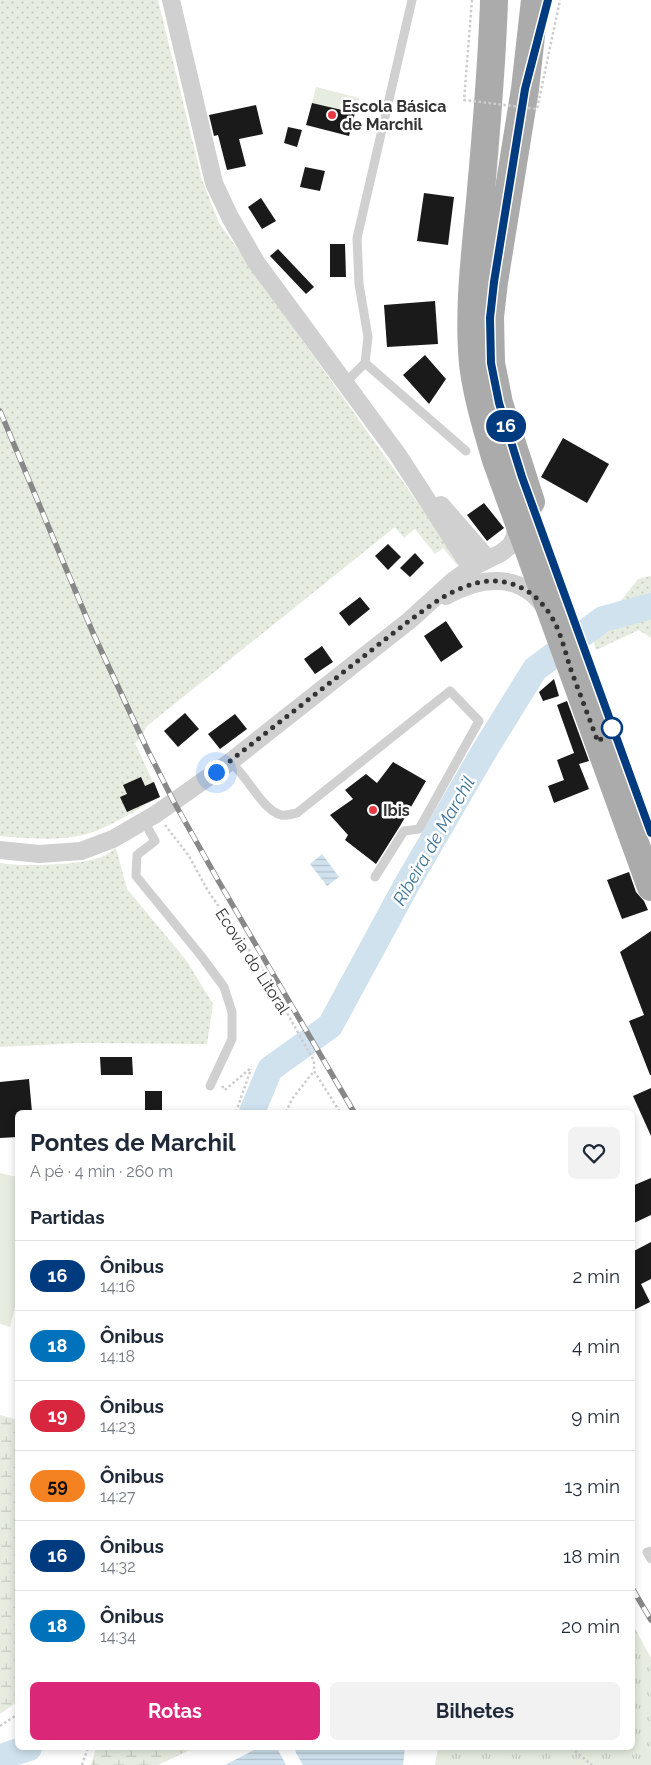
<!DOCTYPE html>
<html lang="pt">
<head>
<meta charset="utf-8">
<style>
	:root { --surface:#fff; --page:#f2f2f3; --text:#1f2937; --muted:#747a83; --line:#e0e1e3; --accent:#db2777 }
	body { margin:0; font-family:Raleway,sans-serif; background:var(--page); color:var(--text); height:100vh; display:flex; flex-direction:column; font-size:19px; white-space:nowrap }
	* { box-sizing:border-box; margin:0 }
	p { font-size:16px; color:var(--muted) }
	.icon { flex:none; width:28px; height:28px; fill:none; stroke:currentColor; stroke-width:2; stroke-linecap:round; stroke-linejoin:round }
	.map { position:relative; flex:1; overflow:hidden }
	.panel { position:absolute; left:15px; top:1110px; width:620px; height:640px; display:flex; flex-direction:column; background:var(--surface); border-radius:8px; box-shadow:0 2px 8px #0003 }
	.panel>* { flex:none }
	.badge { padding:0 10px; border-radius:16px; font-size:18px; line-height:32px }
	.you { position:absolute; width:25px; height:25px; margin:-12px; border:4px solid #fff; border-radius:50%; background:#1a73e8; box-shadow:0 0 0 8px #1a73e833 }
	.map>.badge { position:absolute; translate:-50% -50%; box-shadow:0 0 0 2px #fff }
	h2 { padding:0 15px; font-size:19px; line-height:45px }
	.round { display:grid; place-items:center; flex:none; width:52px; height:52px; border-radius:8px; background:var(--page) }
	.head { display:flex; align-items:center; justify-content:space-between; height:85px; padding:0 15px }
	h1 { font-size:24px; font-weight:700; line-height:38px }
	.cta { display:flex; gap:10px; margin-top:auto; padding:10px 15px }
	.cta a { flex:1; height:58px; border-radius:8px; background:var(--accent); color:#fff; font-size:20px; font-weight:700; line-height:58px; text-align:center }
	.cta a+a { background:var(--page); color:var(--text) }
	ul { padding:0; list-style:none }
	li { display:flex; align-items:center; gap:15px; height:70px; padding:0 15px; border-top:1px solid var(--line) }
	li div { flex:1 }
	li b { display:block; font-size:19px }
	li em { font-style:normal }
	li .badge { min-width:55px; font-weight:700; text-align:center }
	.map>svg:first-child { display:block }
	.grass { fill:url(#grass-dots) }
	.wetland { fill:url(#wetland-marsh) }
	.park { fill:url(#park-tufts) }
	.pitch { fill:#e6ecdf }
	.water { fill:url(#water-rules) }
	.lines { fill:none; stroke-linecap:round; stroke-linejoin:round }
	.river { stroke:#cfe2ee; stroke-width:26 }
	.building { fill:#1a1a1a }
	.path { stroke:#cdcdcd; stroke-width:2.5; stroke-dasharray:2.5 2.5; stroke-linecap:butt }
	.lane { stroke:#d0d0d0; stroke-width:9 }
	.street { stroke:#d0d0d0; stroke-width:18 }
	.primary { stroke:#ababab; stroke-width:28 }
	.rail-casing { stroke:#888; stroke-width:5.5 }
	.rail { stroke:#fff; stroke-width:4; stroke-dasharray:11; stroke-linecap:butt }
	.path-bridge { stroke:#cdcdcd; stroke-width:2.5; stroke-dasharray:2.5 2.5; stroke-linecap:butt }
	.line-casing { stroke:#fff; stroke-width:11 }
	.line { stroke:#003b80; stroke-width:8 }
	.walk { stroke:#333; stroke-width:5; stroke-dasharray:0 9 }
	.poi-dot { fill:#e63946; stroke:#fff; stroke-width:2 }
	.stop-dot { fill:#fff; stroke:#003b80; stroke-width:2.5 }
	.labels { text-anchor:middle; stroke-width:5; stroke-linejoin:round; paint-order:stroke }
	.poi-label { font-size:16px; font-weight:bold; fill:#333; stroke:#fff; text-anchor:start }
	.street-label { font-size:16px; fill:#333; stroke:#fff }
	.water-label { font-size:18px; font-style:italic; fill:#3f7597; stroke:#fff }
</style>
</head>
<body>
<div class="map">
<svg width="651" height="1765" viewBox="0 0 651 1765">
	<defs>
		<pattern id="grass-dots" width="8" height="8" patternUnits="userSpaceOnUse" patternTransform="scale(1.25)"><rect width="8" height="8" fill="#e6ecdf"/><path d="M2 2h.1M6 6h.1" fill="none" stroke="#c6cbc0" stroke-width="1.8" stroke-linecap="round"/></pattern>
		<pattern id="wetland-marsh" width="20" height="14" patternUnits="userSpaceOnUse" patternTransform="scale(1.25)"><rect width="20" height="14" fill="#e6ecdf"/><path d="M1 5h8M5 5V1M11 12h8M15 12V8" fill="none" stroke="#c6cbc0"/></pattern>
		<pattern id="park-tufts" width="24" height="20" patternUnits="userSpaceOnUse" patternTransform="scale(1.25)"><rect width="24" height="20" fill="#e6ecdf"/><path d="M3 7l-1-3M5 7V3M7 7l1-3M15 17l-1-3M17 17v-4M19 17l1-3" fill="none" stroke="#c6cbc0"/></pattern>
		<pattern id="water-rules" width="6" height="5" patternUnits="userSpaceOnUse" patternTransform="scale(1.25)"><rect width="6" height="5" fill="#cfe2ee"/><path d="M0 2.5h6" fill="none" stroke="#b2c2cd"/></pattern>
	</defs>
	<rect width="100%" height="100%" fill="#fff"/>
	<g class="grass">
		<path d="M0 0H158L202 180 219 223 457 558V565L443 548 435 554 415 529 404 538 395 527 147 726 141 737 135 743 160 797C141 807 123 819 103 828 71 843 34 839 0 836Z"/>
		<path d="M651 576V638L639 630 596 650 587 618 619 603 638 579Z"/>
		<path d="M116 848 127 889 186 960 213 1004 207 1044 79 1043 0 1047V863C21 867 79 865 99 858 105 856 111 851 116 848Z"/>
	</g>
	<g class="wetland">
		<path d="M0 1415 18 1420 17 1702 0 1714Z"/>
		<path d="M96 1748H194L158 1765H91Z"/>
	</g>
	<path class="park" d="M633 1625 651 1658V1765H435L438 1748H632Z"/>
	<g class="pitch">
		<path d="M316 87 359 98 355 113 312 103Z"/>
		<path d="M0 1173 17 1177 18 1295 10 1327 0 1324Z"/>
	</g>
	<g class="water">
		<path d="M322 854 339 877 327 886 310 864Z"/>
		<path d="M258 1748H277L286 1765H225Z"/>
		<path d="M295 1748H405L403 1765H303L296 1753Z"/>
	</g>
	<g class="lines">
		<g class="river">
			<path d="M252 1112 270 1069 330 1026 407 884 486 748 535 669 603 619 651 606"/>
			<path d="M4 1765 7 1755 29 1748"/>
		</g>
	</g>
	<g class="building">
		<path d="M312 103 355 113 349 136 306 125Z"/>
		<path d="M256 105 263 134 239 139 246 166 227 170 218 135 214 136 209 115Z"/>
		<path d="M288 127 302 130 297 147 284 143Z"/>
		<path d="M305 167 325 171 320 191 300 187Z"/>
		<path d="M424 193 454 197 448 245 417 241Z"/>
		<path d="M261 198 276 221 262 229 248 207Z"/>
		<path d="M330 244H345L346 277H330Z"/>
		<path d="M278 249 314 287 306 294 270 256Z"/>
		<path d="M435 301 438 344 387 347 384 305Z"/>
		<path d="M425 355 446 379 429 404 403 375Z"/>
		<path d="M563 438 609 464 587 503 541 477Z"/>
		<path d="M484 503 504 528 487 541 467 515Z"/>
		<path d="M388 544 401 557 388 570 375 556Z"/>
		<path d="M415 553 424 563 410 577 400 568Z"/>
		<path d="M360 597 370 609 349 626 339 613Z"/>
		<path d="M446 621 463 647 441 662 424 636Z"/>
		<path d="M322 646 333 662 315 674 304 659Z"/>
		<path d="M554 679 559 696 543 701 539 692Z"/>
		<path d="M567 701 589 761 579 764 589 789 554 803 548 786 564 780 557 760 574 753 557 705Z"/>
		<path d="M185 713 199 729 178 747 164 731Z"/>
		<path d="M235 714 247 729 220 749 208 734Z"/>
		<path d="M393 762 426 781 400 826 376 864 345 840 348 835 330 815 353 799 345 790 366 774 377 783Z"/>
		<path d="M141 777 145 786 154 782 160 797 127 812 120 797 127 794 123 785Z"/>
		<path d="M629 872 636 892 644 901 648 910 622 919 607 880Z"/>
		<path d="M651 931V1075H650L629 1021 644 1015 620 952Z"/>
		<path d="M100 1057H132L133 1075H101Z"/>
		<path d="M29 1079 32 1112H18V1137L0 1138V1082Z"/>
		<path d="M651 1088V1136L633 1096Z"/>
		<rect x="145" y="1091" width="17" height="20"/>
		<path d="M651 1178V1215L632 1224V1186Z"/>
		<path d="M651 1242V1279L641 1284 650 1302 632 1311V1252Z"/>
	</g>
	<g class="lines">
		<g class="path">
			<path d="M165 825 189 856 208 891 263 970 314 1061V1071L340 1112"/>
			<path d="M222 1086 225 1090 252 1067"/>
			<path d="M236 1112 251 1069"/>
			<path d="M286 1112 292 1099 314 1071"/>
			<path d="M0 1726 18 1714"/>
			<path d="M571 1748 592 1765"/>
			<path d="M82 1765 88 1748"/>
		</g>
		<g class="lane">
			<path d="M365 363 466 451"/>
			<path d="M345 383 365 363 368 337 359 284 357 238 412 0"/>
			<path d="M230 762C247 775 262 810 281 815 286 816 292 814 297 813L450 691 479 721 419 829 404 831 375 877"/>
			<path d="M144 821 155 841 137 855 136 876 202 957 224 987 232 1012V1039L210 1086"/>
			<path d="M647 824 651 819"/>
			<path d="M651 1551 647 1552 651 1559"/>
		</g>
		<g class="street">
			<path d="M171 0 214 183 230 217 256 262 398 455 471 568"/>
			<path d="M441 505 488 559"/>
			<path d="M446 596C479 577 520 571 545 608"/>
			<path d="M0 850 39 854 81 851 113 839 156 814 230 762 410 620 454 580 471 568 501 553 511 545 515 536 516 521"/>
		</g>
		<g class="primary">
			<path d="M494 0C492 67 486 134 480 201 475 255 468 310 473 364 477 397 487 429 496 460L651 887"/>
			<path d="M531 502 499 403 491 363 490 317 494 282 525 89 535 0"/>
		</g>
		<defs>
			<g id="rail">
				<path d="M0 411 93 633 148 751 174 802 219 882 354 1112"/>
				<path d="M632 1588 651 1620"/>
			</g>
		</defs>
		<use href="#rail" class="rail-casing"/>
		<use href="#rail" class="rail"/>
		<path class="path-bridge" d="M472 0 464 100 537 109 560 0"/>
	</g>
	<g class="lines">
		<defs>
			<path id="line" d="M548 0 525 89 494 282 490 318 491 363 499 403 522 477 651 833"/>
		</defs>
		<use href="#line" class="line-casing"/>
		<use href="#line" class="line"/>
		<path class="walk" d="M216 772 410 620C426 609 443 595 462 588 501 571 536 586 555 623 562 637 566 655 571 670 580 694 589 718 598 742L612 728"/>
	</g>
	<g class="poi-dot">
		<circle cx="332" cy="115" r="5"/>
		<circle cx="373" cy="810" r="5"/>
	</g>
	<circle class="stop-dot" cx="612" cy="728" r="10"/>
	<g class="labels">
		<g class="poi-label">
			<text x="342" y="112">Escola Básica<tspan x="342" dy="18">de Marchil</tspan></text>
			<text x="383" y="816">Ibis</text>
		</g>
		<g class="street-label">
			<text transform="translate(253 961) rotate(57)" y="6">Ecovia do Litoral</text>
		</g>
		<g class="water-label">
			<text transform="translate(434 841) rotate(-60)" y="6">Ribeira de Marchil</text>
		</g>
	</g>
</svg>
<div class="you" style="left:216px;top:772px"></div>
<b class="badge" style="left:506px;top:426px;background:#003b80;color:#fff">16</b>
<section class="panel">
<div class="head"><div><h1>Pontes de Marchil</h1><p>A pé · 4 min · 260 m</p></div><a class="round"><svg class="icon" aria-label="heart" viewBox="0 0 24 24"><path d="M12 20l-8-8c-3-5 5-10 8-4 3-6 11-1 8 4z"/></svg></a></div>
<h2>Partidas</h2>
<ul>
<li><span class="badge" style="background:#003b80;color:#fff">16</span><div><b>Ônibus</b><p>14:16</p></div><em>2 min</em></li>
<li><span class="badge" style="background:#0072bc;color:#fff">18</span><div><b>Ônibus</b><p>14:18</p></div><em>4 min</em></li>
<li><span class="badge" style="background:#d7263d;color:#fff">19</span><div><b>Ônibus</b><p>14:23</p></div><em>9 min</em></li>
<li><span class="badge" style="background:#f58220;color:#111">59</span><div><b>Ônibus</b><p>14:27</p></div><em>13 min</em></li>
<li><span class="badge" style="background:#003b80;color:#fff">16</span><div><b>Ônibus</b><p>14:32</p></div><em>18 min</em></li>
<li><span class="badge" style="background:#0072bc;color:#fff">18</span><div><b>Ônibus</b><p>14:34</p></div><em>20 min</em></li>
</ul>
<div class="cta"><a>Rotas</a><a>Bilhetes</a></div>
</section>
</div>
</body>
</html>
